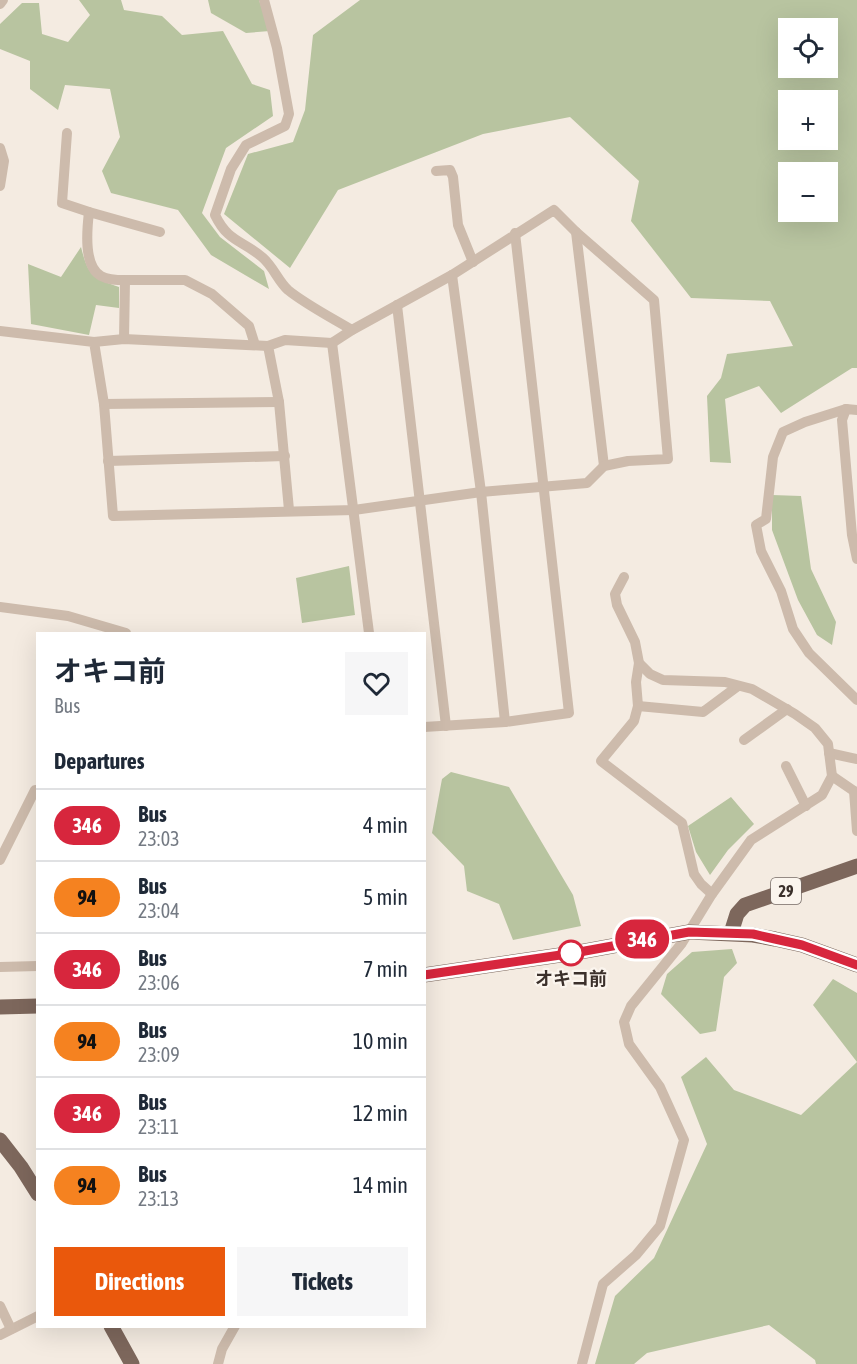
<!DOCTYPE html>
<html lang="en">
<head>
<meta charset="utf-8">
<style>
	:root { --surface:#fff; --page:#f6f6f7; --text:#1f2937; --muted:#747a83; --line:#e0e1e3; --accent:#ea580c }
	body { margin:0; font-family:"Asap Condensed","Noto Sans JP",sans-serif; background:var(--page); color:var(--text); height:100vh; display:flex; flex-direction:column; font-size:22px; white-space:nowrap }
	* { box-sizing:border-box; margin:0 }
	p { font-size:20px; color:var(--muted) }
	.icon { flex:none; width:33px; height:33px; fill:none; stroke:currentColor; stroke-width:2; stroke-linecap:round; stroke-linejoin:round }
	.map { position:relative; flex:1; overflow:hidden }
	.details { position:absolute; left:36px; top:632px; width:390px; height:696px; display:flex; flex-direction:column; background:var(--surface); border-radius:0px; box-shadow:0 6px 24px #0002 }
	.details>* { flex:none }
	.badge { padding:0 12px; border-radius:20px; font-size:21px; line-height:39px }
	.controls { position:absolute; left:778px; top:18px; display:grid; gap:12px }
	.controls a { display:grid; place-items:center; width:60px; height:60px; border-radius:0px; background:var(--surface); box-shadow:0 6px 24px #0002; font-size:30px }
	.map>.badge { position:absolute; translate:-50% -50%; box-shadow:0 0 0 3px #fff }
	h2 { padding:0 18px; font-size:22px; line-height:54px }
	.round { display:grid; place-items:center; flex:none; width:63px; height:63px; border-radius:0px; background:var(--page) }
	.headline { display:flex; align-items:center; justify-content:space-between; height:102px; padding:0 18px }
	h1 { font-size:28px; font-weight:700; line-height:45px }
	.cta { display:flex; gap:12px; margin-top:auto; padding:12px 18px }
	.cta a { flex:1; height:69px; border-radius:0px; background:var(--accent); color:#fff; font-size:24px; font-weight:700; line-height:69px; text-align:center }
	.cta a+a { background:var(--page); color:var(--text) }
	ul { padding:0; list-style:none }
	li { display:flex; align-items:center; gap:18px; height:72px; padding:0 18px; border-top:2px solid var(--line) }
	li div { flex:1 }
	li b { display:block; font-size:22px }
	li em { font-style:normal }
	li .badge { min-width:66px; font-weight:700; text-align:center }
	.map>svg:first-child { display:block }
	.green { fill:#b8c4a0; fill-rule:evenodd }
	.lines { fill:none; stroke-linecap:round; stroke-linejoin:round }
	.minor { stroke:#cdbbac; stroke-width:10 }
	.primary { stroke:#7d675c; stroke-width:15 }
	.line-casing { stroke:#fff; stroke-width:14 }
	.line { stroke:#d7263d; stroke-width:9 }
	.stop-dot { fill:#fff; stroke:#d7263d; stroke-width:3 }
	.labels { text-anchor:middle; stroke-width:4.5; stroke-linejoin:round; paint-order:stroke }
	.shield { fill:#fbf5ee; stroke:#756b66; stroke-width:1.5 }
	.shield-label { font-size:16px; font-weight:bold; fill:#3b302b }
	.stop-label { font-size:18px; font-weight:bold; fill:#3b302b; stroke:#fbf5ee }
</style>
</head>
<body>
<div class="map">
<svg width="857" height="1364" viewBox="0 0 857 1364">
	<rect width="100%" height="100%" fill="#f4ebe1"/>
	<g class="green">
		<path d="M79 0H121L124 10 162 16 182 35 223 31 252 84 270 90 273 116 226 148 202 213 220 237 264 271 269 289 211 255 178 210 111 193 102 171 120 137 110 89 65 85 58 110 30 89V61L0 49V24L22 3H39L42 34 68 42 90 15Z"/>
		<path d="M208 0H259L270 31 246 33 211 13Z"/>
		<path d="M360 0H857V368H852L781 413 759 386 725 399 731 463 710 462 707 396 721 378 727 354 793 346 770 301 691 298 631 221 639 181 570 117 483 134 338 190 290 268 224 214 248 154 293 142 305 110 313 35ZM789 28H828V68H789ZM789 100H828V140H789ZM828 172V212H789V172Z"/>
		<path d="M81 247C88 275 92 278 119 287V308L96 305 89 335 31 324 28 264 61 277Z"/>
		<path d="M772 495 801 496 811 569 836 622 832 645 817 635 798 600 772 530Z"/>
		<path d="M349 566 355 615 302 623 296 578Z"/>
		<path d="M451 772 509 787 573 895 581 926 513 940 499 904 467 891 464 866 432 833 442 779Z"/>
		<path d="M731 797 754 824 728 850 710 875 696 852 688 826Z"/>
		<path d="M732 949 737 963 724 977 716 1031 700 1034 661 994 667 974 692 952Z"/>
		<path d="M833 979 857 993V1364H816L815 1360 769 1325 647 1353 634 1364H595L615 1296 654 1258 707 1144 681 1077 706 1057 734 1090 801 1115 857 1062 813 1005Z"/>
	</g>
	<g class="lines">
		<g class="minor">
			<path d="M264 0 277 48 289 114 285 126 246 145 231 169 215 215C228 242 242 240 262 257 273 266 278 281 288 290 305 304 332 318 352 330"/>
			<path d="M0 4 3 0"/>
			<path d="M67 133 62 203 89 212"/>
			<path d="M0 148 4 161 0 186"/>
			<path d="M436 171 450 170 453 177 458 225 473 262"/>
			<path d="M576 232 604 466"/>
			<path d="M452 275 481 492 505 722"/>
			<path d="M125 280C117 280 108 280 101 276 83 266 87 229 89 212L160 232"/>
			<path d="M397 305 446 726"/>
			<path d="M0 331 94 342 124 339 268 346 285 340 332 343 352 330 452 275 554 210 576 232 654 300 668 459 628 461 604 466 587 483 481 492 354 510 113 516 104 404 94 342"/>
			<path d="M124 339 125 280H185L212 294 249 326 255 345"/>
			<path d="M332 343 369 633"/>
			<path d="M268 346 279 402 289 510"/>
			<path d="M104 404 279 402"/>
			<path d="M846 409 805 422 783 432 773 457 766 519 756 525 761 551 781 591 793 629 809 653 857 700"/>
			<path d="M857 410 846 409 842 420 852 535 857 559"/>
			<path d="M108 461 285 456"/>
			<path d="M0 607 68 616 126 633"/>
			<path d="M639 663 636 682 638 706 634 721 601 761 682 823 694 874 701 884 712 894"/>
			<path d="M638 706 703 712 738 686"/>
			<path d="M424 727 505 722 569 713 515 233"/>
			<path d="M744 740 787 709"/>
			<path d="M829 753 857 759"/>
			<path d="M786 766 806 806"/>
			<path d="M832 776 857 793"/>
			<path d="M854 791 857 831"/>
			<path d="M0 860 35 790H38"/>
			<path d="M0 967 38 966"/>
			<path d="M0 1306 11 1329"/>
			<path d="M0 1335 38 1316"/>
			<path d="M218 1364 222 1349 235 1326"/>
			<path d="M582 1364 603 1284 636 1255 660 1226 684 1140 660 1087 629 1044 624 1022 631 1006 682 943 712 894 751 840 822 795 832 776 828 744 815 728 795 714 752 689 725 682 663 680 650 674 639 663 635 642 617 605 615 594 624 577"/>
		</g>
		<g class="primary">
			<path d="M731 933 737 914 745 905 857 866"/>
			<path d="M424 975 574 953 689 932 753 935 775 939 802 945 857 965"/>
			<path d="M0 1007 38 1006"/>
			<path d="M0 1140 21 1167 38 1194"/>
			<path d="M111 1326 132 1364"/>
		</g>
	</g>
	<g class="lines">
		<defs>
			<path id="line" d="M424 975 574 953 689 932 753 934 775 939 802 945 857 965"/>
		</defs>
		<use href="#line" class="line-casing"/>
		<use href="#line" class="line"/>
	</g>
	<circle class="stop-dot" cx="571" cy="953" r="12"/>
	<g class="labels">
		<rect class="shield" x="771" y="878" width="30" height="26" rx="4.5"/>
		<g class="shield-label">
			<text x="786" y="897">29</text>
		</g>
		<g class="stop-label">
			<text x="571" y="985">オキコ前</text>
		</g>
	</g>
</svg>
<div class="controls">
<a><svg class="icon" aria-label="locate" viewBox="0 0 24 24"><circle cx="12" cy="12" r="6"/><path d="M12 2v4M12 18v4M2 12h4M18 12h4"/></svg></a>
<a>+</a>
<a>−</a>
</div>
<b class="badge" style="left:642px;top:939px;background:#d7263d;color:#fff">346</b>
<section class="details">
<div class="headline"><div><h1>オキコ前</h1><p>Bus</p></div><a class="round"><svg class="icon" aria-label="heart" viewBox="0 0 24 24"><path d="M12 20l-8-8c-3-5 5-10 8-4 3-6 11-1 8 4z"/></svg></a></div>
<h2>Departures</h2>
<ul>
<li><span class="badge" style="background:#d7263d;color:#fff">346</span><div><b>Bus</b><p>23:03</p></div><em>4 min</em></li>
<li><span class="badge" style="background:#f58220;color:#111">94</span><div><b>Bus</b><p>23:04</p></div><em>5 min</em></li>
<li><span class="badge" style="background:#d7263d;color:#fff">346</span><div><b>Bus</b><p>23:06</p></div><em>7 min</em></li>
<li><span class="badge" style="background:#f58220;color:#111">94</span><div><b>Bus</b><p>23:09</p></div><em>10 min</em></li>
<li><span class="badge" style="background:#d7263d;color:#fff">346</span><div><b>Bus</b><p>23:11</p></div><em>12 min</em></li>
<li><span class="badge" style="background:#f58220;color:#111">94</span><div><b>Bus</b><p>23:13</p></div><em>14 min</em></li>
</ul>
<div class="cta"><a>Directions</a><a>Tickets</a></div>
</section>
</div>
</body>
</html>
